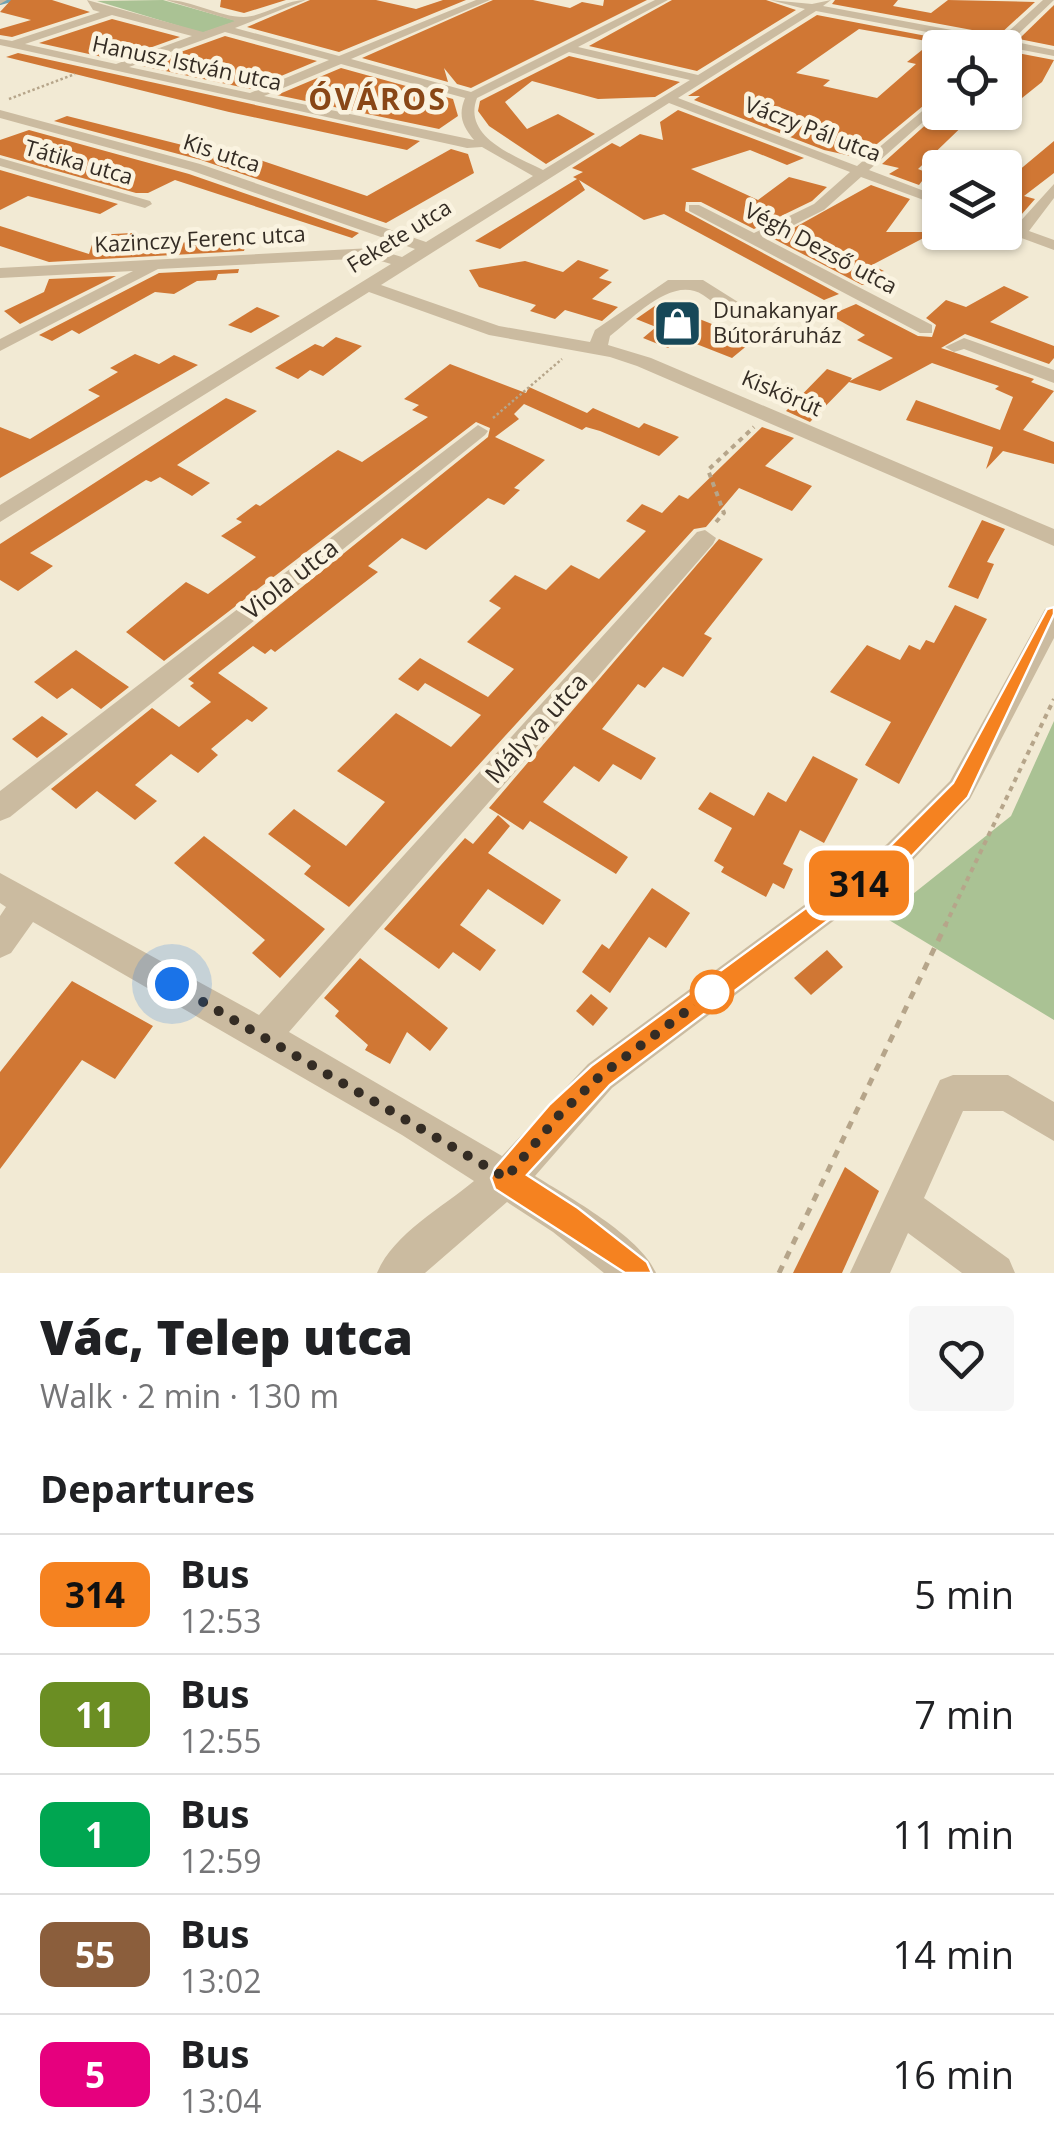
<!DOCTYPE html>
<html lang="en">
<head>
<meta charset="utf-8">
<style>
	:root { --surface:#fff; --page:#f6f6f6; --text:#202124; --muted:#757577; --line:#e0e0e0 }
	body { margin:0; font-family:"Open Sans",sans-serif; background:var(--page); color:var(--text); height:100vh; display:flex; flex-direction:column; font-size:38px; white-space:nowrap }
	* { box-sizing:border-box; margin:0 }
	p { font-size:32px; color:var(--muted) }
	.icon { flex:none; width:55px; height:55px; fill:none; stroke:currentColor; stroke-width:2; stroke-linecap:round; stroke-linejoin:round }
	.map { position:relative; height:1273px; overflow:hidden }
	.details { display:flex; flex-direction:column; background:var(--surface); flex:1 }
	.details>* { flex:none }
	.badge { padding:0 20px; border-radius:15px; font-size:35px; line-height:65px }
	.buttons { position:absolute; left:922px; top:30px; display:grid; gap:20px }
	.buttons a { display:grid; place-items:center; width:100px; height:100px; border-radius:10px; background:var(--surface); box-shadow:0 2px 8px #0004; font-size:50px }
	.you { position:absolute; width:50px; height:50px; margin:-25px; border:8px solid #fff; border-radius:50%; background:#1a73e8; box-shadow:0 0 0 15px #1a73e833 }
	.map>.badge { position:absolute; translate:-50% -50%; box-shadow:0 0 0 5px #fff }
	h2 { padding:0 40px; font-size:38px; line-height:90px }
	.round { display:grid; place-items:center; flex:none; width:105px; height:105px; border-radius:10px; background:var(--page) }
	.overview { display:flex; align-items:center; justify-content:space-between; height:170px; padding:0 40px }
	h1 { font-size:48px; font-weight:800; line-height:75px }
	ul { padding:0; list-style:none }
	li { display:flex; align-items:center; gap:30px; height:120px; padding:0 40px; border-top:2px solid var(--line) }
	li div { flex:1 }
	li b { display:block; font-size:38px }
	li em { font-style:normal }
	li .badge { min-width:110px; font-weight:700; text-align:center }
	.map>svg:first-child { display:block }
	.green { fill:#aac294 }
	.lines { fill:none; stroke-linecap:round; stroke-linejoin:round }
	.stream { stroke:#71a3b1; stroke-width:4 }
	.building { fill:#d07734; fill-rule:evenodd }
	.path-far2 { stroke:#b6a58a; stroke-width:2.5; stroke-dasharray:2.5 2.5; stroke-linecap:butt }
	.path-far1 { stroke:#b6a58a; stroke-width:4; stroke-dasharray:5 5; stroke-linecap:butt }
	.path { stroke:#b6a58a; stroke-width:5; stroke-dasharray:8 8; stroke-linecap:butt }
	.minor { fill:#cbbba0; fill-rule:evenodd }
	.line { fill:#f58220; stroke:#fff; stroke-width:2.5 }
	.walk { stroke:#342c24; stroke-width:10; stroke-dasharray:0 18 }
	.stop-dot { fill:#fff; stroke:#f58220; stroke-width:5 }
	.labels { text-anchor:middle; stroke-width:9; stroke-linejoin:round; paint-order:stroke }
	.far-street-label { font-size:22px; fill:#342c24; stroke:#faf3e0 }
	.far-poi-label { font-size:22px; fill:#342c24; stroke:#faf3e0; text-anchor:start }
	.street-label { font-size:25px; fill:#342c24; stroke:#faf3e0 }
	.far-district-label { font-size:30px; font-weight:bold; letter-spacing:2.5px; fill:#894717; stroke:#faf3e0 }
</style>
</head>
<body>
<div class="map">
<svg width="1054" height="1273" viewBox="0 0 1054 1273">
	<rect width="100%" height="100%" fill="#f2ead4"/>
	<g class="green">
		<path d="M163 0 237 21 202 33 97 1Z"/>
		<path d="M1054 721V1020L884 917 1011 816Z"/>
	</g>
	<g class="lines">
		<path class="stream" d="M0 3 11 0"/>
	</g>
	<g class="building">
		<path d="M11 0H52L90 12 12 37 0 35V29L31 20 0 12Z"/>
		<path d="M221 0H286L244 13 220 7Z"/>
		<path d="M310 0H376L416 9 443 0H466L339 52 247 27Z"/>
		<path d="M493 0H533L570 8 582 2 603 6 604 0H647L471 88 457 84 444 68 448 82 362 58Z"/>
		<path d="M672 0H766L796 10 697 71 589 46Z"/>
		<path d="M835 0H898L893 6 931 13 948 0 1035 2 999 35 832 4Z"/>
		<path d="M1054 5V46L1019 39Z"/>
		<path d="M817 15 989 48H940V92L860 158 824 150 694 100 700 96H688ZM859 29 932 42 907 62 916 64 877 98 823 86 830 80 796 73Z"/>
		<path d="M112 19 180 37 116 60 39 43Z"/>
		<path d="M225 36 317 61 250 89 142 66Z"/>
		<path d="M1012 52 1054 60 1042 82 1017 102 1005 99V77L1020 62 1005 59Z"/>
		<path d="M18 53 420 141 407 150 229 112 6 57Z"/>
		<path d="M569 56 680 82 655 97 598 99 532 81 505 102 527 129 558 114 595 134 546 164 489 126 478 111 480 101Z"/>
		<path d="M341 68 453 99 458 116 439 129 277 95Z"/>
		<path d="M678 110 804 158 787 165 750 150 691 169 758 200 789 177 827 187 812 201 754 229 701 202H686L685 211 839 294 824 300 664 214 644 220 579 180 585 190 500 249 475 241 577 179 573 177 583 172 572 168 612 143 620 147 640 134 663 140 660 122Z"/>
		<path d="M940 112H977L918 169 928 173 919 185 889 174 899 168 882 164Z"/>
		<path d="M67 116 242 160 248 156 367 196 451 149 468 154 474 173 386 223 201 160 54 121Z"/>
		<path d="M29 130 189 174 359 233 352 238 175 180 148 193H136L0 155V140Z"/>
		<path d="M1054 141V173L1024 196 1035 199 1015 222 1005 220V182Z"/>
		<path d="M0 170 118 204 100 214 28 196 0 210Z"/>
		<path d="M871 185 910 199 886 232H935L872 265 884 271 877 274 882 277 862 285 774 239Z"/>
		<path d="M0 226 89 254 95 235 132 233 128 245 214 241 218 231 250 230 244 251 49 262 0 246Z"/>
		<path d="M578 260 609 270 599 278 612 282 592 299 618 307 602 321 565 310 555 319 530 311 536 305 479 287 469 270 525 261 563 272Z"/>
		<path d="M239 269 238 273 218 274 216 280 197 281 174 294 155 292 79 334 72 330 52 341 39 335 159 273Z"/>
		<path d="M116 276 20 324 4 311 44 292 49 279Z"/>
		<path d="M1004 286 1029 297 990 322 1054 346V358L1049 364 965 334 941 348 1034 379 1031 382 1054 391 1023 430 1054 442V464L1003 451 986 469 993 447 906 420 916 400 1000 430 1013 397 995 389 999 386 932 363 880 391 849 382 810 422 786 411 827 369 852 378 850 381 893 358 857 340 865 335 830 315 856 304 918 336 932 337 936 325 926 318 946 300 966 307Z"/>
		<path d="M659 303 722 328 717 331 749 344 732 358 681 338 668 348 643 338 656 327 636 319Z"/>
		<path d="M257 307 280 316 251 333 228 325Z"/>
		<path d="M336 337 362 346 323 376 310 370 298 379 275 368 315 344 323 347Z"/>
		<path d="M135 354 159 364 174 355 198 365 0 478V427L30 439 100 396 88 390 118 372 110 368Z"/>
		<path d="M450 364 526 393 529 387 587 413 593 408 639 428 644 423 679 437 659 456 600 431 586 427 582 430 524 404 514 414 519 419 495 437 545 460 514 488 520 490 504 505 488 498 426 550 402 538 368 566 378 572 275 652 271 649 265 654 253 646 218 673 268 708 252 722 247 719 211 749 218 755 198 773 171 754 135 785 157 801 135 820 97 791 76 809 51 789 152 708 179 727 211 702 190 686 194 683 188 679 488 437 490 428 476 422 164 661 126 632 186 582 208 594 256 557 221 536 242 522 236 519 256 504 260 506 338 450 362 462 428 417 412 410 419 405 404 399Z"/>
		<path d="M226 398 257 411 177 465 210 483 192 496 160 477 151 482 146 480 30 553 53 566 18 591 0 580V544Z"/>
		<path d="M762 427 794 438 765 466 812 486 792 511 739 488 706 527 694 529 349 907 304 874 311 866 268 834 294 809 346 846 385 802 337 771 396 713 451 747 481 715 425 683 418 691 398 679 420 658 488 697 514 669 467 642 501 608 489 601 515 575 546 590 571 565 599 579 646 531 626 521 642 504 662 513 679 495 688 499Z"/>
		<path d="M982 520 1005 529 987 562 994 564 978 599 948 587Z"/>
		<path d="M719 539 763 559 704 634 712 638 683 677 663 667 645 688 638 684 602 729 656 758 641 780 613 764 599 782 574 766 543 802 628 857 616 874 530 821 523 830 489 808Z"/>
		<path d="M955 605 987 619 899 784 865 765 891 722 830 692 867 645 900 660 909 645 920 650 926 640 934 643Z"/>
		<path d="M76 650 110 674 129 687 101 709 72 688 57 699 34 682Z"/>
		<path d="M42 716 68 734 37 758 12 739Z"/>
		<path d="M813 756 858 779 824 843 800 830 783 864 793 869 784 889 773 883 766 897 721 872 724 867 714 861 732 828 698 809 710 792 754 816 768 792 786 802Z"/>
		<path d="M498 815 510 826 488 853 561 900 543 925 488 889 460 925 496 950 480 971 453 952 439 969 384 929 465 838 473 844Z"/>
		<path d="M204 836 325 929 280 978 252 953 265 940 174 863Z"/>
		<path d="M652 888 690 913 666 948 649 937 610 993 582 972 602 944 609 949Z"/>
		<path d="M827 950 843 967 811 995 794 978Z"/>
		<path d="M360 958 448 1028 430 1051 407 1032 390 1064 365 1050 368 1045 335 1016 339 1011 324 998Z"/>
		<path d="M72 981 153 1026 115 1079 82 1060 0 1169V1072Z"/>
		<path d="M591 994 608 1008 593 1026 576 1011Z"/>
		<path d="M845 1167 879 1191 842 1273H793Z"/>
	</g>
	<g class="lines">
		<g class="path-far2">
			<path d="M9 99 75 74"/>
			<path d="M493 418 562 359"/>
		</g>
		<g class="path-far1">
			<path d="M716 522 724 513 708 470 754 427"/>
			<path d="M945 926 1054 699"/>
		</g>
		<path class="path" d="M779 1273 946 924"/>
		<g class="minor">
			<path d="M0 0H7L0 4Z"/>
			<path d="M87 0 203 32 235 21 166 0C193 0 218 17 244 17 265 16 284 0 306 0L235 28 339 56 476 0H490L351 59 471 92 655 0H668L578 47 698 75 805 9 770 0 812 4 831 0 823 6 1000 39 1043 0H1054L1011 41 1054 50V56L816 11 678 98 857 166 940 96V107L869 170 940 197V206L861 177 824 210 766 239 932 325V333H920L689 211V205H699L754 233 814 204 850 172 669 103 381 285 499 326 590 342 595 330 668 280H703L738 302V310C724 312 715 303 703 295 672 275 634 318 610 336L608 345 651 358 1054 529V546L637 366 610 357 489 335 369 292 0 522V505L391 264 371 258 158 269 0 351V339L133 271 0 278V268L372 248 402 257 415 249 190 170 0 118V110L200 164 426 242 533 176 482 147 467 148 0 45V39L12 41 100 12 93 10ZM112 15 192 36 116 64 25 44ZM225 32 329 60 250 93 129 67ZM569 52 690 80 543 170C515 156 462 137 477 98ZM341 64 465 98C458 115 462 126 474 140L264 96Z"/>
			<path d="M0 158 150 201 152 204 145 208 0 166Z"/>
			<path d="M1054 184V198L1029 231 1054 240V250L1005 232V224L1016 226Z"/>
			<path d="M964 338 1054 370V383L964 349 954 352 945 347Z"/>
			<path d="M478 425 488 431 485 435 10 817 0 821V791Z"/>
			<path d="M705 530 716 538 713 544 289 1032 502 1156 588 1064 887 844 950 781 1045 609 1054 606V638L970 799 909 864 612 1088 535 1176C569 1197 641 1237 656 1273H604L553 1232 507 1202 425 1273H377C393 1234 443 1207 474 1181L402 1135 33 922 11 953 0 958V916L6 907 0 903V873L259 1015 697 532Z"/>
			<path d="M953 1075H1008L1054 1102V1141L1003 1111H963L924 1198 1009 1259 1015 1273H962L908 1233 890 1273H850L940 1080Z"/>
		</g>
	</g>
	<path class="line" d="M1054 607V614L968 797 907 861 610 1085 527 1175 578 1208 647 1262 652 1273H625L557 1229 495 1189 491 1178 495 1168 550 1104 591 1066 890 846 953 783 1047 609Z"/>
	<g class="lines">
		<path class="walk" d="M172 984 506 1178 560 1114 600 1076 712 992"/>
	</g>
	<defs>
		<symbol id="shop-square" viewBox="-11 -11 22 22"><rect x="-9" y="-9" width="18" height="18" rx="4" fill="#174858" stroke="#faf3e0"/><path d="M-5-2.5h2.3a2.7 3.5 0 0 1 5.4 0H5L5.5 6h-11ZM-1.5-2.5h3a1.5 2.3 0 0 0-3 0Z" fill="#fff"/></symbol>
	</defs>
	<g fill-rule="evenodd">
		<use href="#shop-square" x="650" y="296" width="55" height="55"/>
	</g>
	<circle class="stop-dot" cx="712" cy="992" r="20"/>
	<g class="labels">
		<g class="far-street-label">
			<text transform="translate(187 63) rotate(12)" y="8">Hanusz István utca</text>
			<text transform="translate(813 129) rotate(21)" y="8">Váczy Pál utca</text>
			<text transform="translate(222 153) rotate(18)" y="8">Kis utca</text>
			<text transform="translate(79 162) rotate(16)" y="8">Tátika utca</text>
			<text transform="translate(399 236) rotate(-32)" y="8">Fekete utca</text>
			<text transform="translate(200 239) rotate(-3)" y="8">Kazinczy Ferenc utca</text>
			<text transform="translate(821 248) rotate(28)" y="8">Végh Dezső utca</text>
			<text transform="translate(782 393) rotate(23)" y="8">Kiskörút</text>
		</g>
		<g class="far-poi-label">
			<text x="713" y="318">Dunakanyar<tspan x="713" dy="25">Bútoráruház</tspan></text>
		</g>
		<g class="street-label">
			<text transform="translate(290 579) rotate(-38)" y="9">Viola utca</text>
			<text transform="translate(536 728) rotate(-48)" y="9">Mályva utca</text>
		</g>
		<g class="far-district-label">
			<text x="378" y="110">ÓVÁROS</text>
		</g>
	</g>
</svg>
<div class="buttons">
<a><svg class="icon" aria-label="locate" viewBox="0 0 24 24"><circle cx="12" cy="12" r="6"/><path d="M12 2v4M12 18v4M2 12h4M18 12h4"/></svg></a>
<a><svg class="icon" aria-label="layers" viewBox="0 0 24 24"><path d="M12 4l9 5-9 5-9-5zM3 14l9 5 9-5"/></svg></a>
</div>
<div class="you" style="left:172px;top:984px"></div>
<b class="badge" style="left:859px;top:883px;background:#f58220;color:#111">314</b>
</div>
<section class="details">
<div class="overview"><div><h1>Vác, Telep utca</h1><p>Walk · 2 min · 130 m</p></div><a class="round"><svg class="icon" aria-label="heart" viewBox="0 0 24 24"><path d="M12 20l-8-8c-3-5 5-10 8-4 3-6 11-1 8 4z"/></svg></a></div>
<h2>Departures</h2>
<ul>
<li><span class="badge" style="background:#f58220;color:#111">314</span><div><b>Bus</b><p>12:53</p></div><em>5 min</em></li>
<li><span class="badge" style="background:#6b8e23;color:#fff">11</span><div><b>Bus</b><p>12:55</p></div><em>7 min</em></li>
<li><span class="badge" style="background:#00a651;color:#fff">1</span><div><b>Bus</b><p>12:59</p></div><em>11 min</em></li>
<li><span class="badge" style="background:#8b5e3c;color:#fff">55</span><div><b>Bus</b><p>13:02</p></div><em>14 min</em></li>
<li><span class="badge" style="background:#e6007e;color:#fff">5</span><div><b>Bus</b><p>13:04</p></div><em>16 min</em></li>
</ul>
</section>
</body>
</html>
